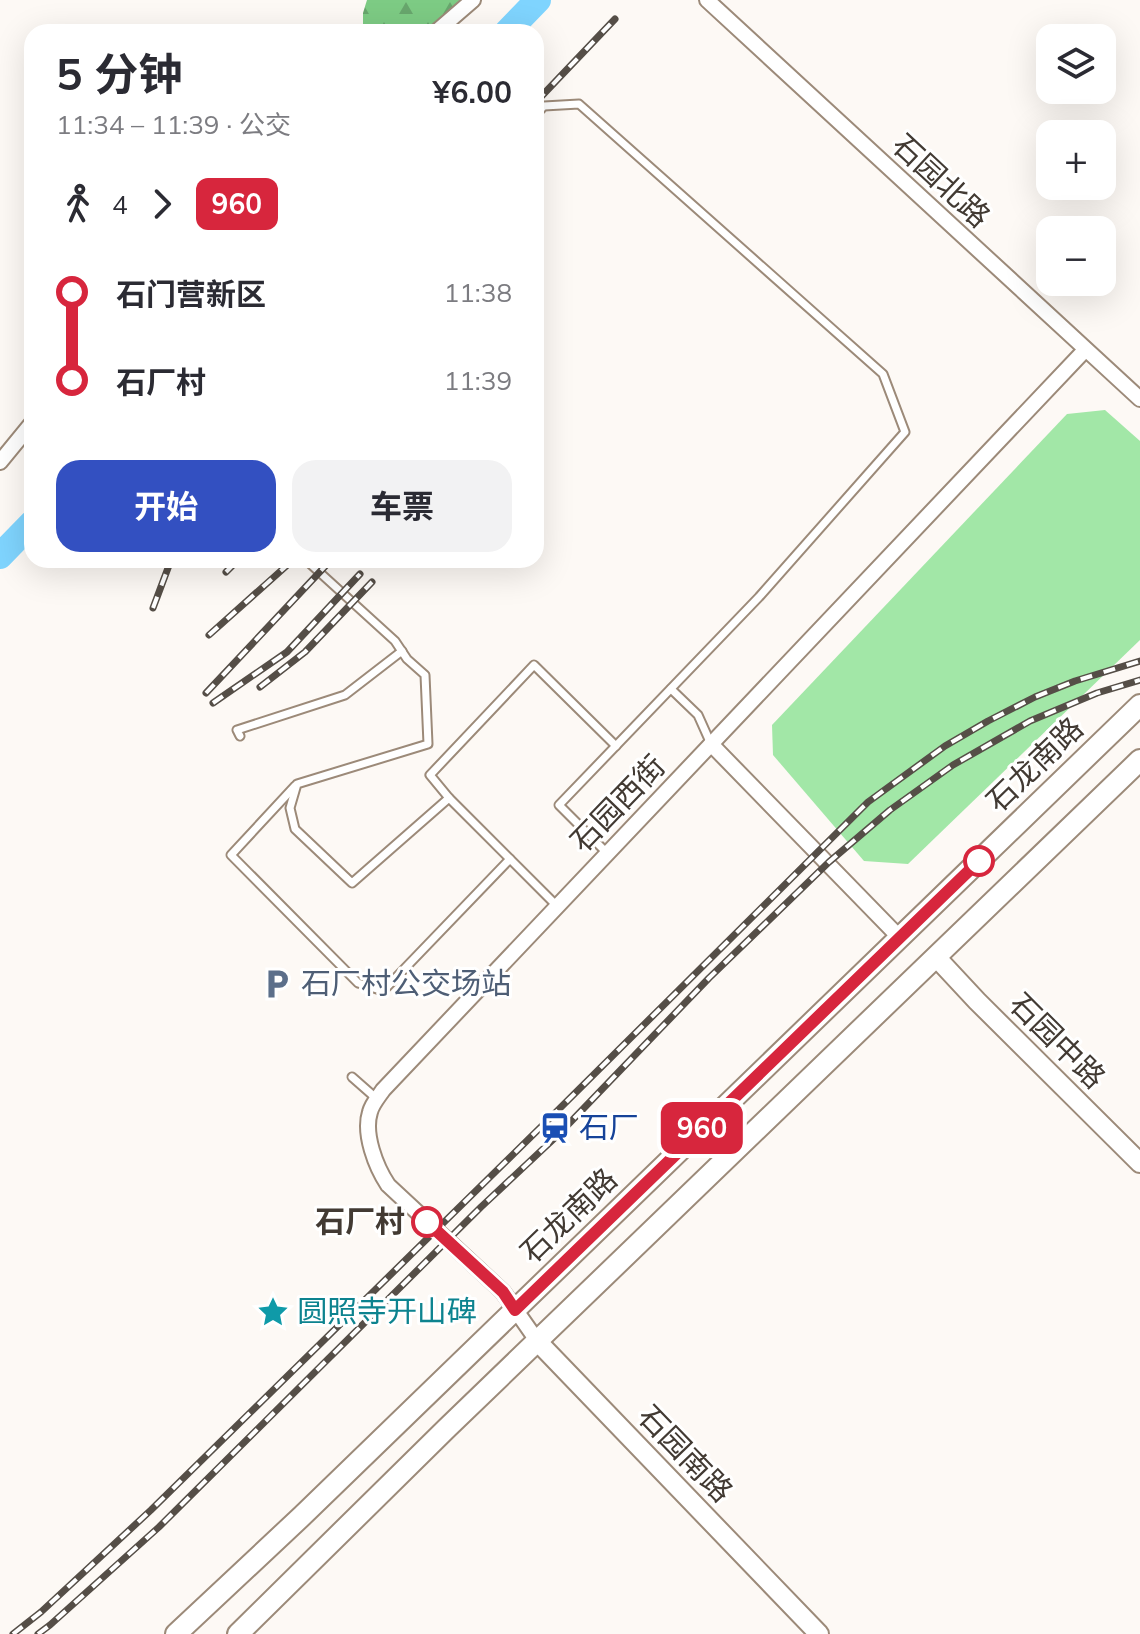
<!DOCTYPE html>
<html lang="zh">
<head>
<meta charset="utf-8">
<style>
	:root { --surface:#fff; --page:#f2f2f3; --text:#2b2b33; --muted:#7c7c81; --accent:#3350c1 }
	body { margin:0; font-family:Mulish,"Noto Sans SC",sans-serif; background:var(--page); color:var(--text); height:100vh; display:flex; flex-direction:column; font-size:30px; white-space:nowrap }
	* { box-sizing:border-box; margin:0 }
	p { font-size:26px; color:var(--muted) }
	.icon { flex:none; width:44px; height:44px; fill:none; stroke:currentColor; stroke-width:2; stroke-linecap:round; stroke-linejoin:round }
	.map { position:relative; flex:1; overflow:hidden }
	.details { position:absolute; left:24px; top:24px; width:520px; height:544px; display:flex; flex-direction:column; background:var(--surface); border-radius:24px; box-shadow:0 8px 32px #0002 }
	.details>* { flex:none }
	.badge { padding:0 16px; border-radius:12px; font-size:28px; line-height:52px }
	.buttons { position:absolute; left:1036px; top:24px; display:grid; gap:16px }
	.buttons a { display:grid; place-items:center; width:80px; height:80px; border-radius:16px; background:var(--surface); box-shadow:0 8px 32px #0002; font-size:40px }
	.map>.badge { position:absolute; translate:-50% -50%; box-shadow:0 0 0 4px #fff }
	.legs { display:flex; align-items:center; gap:12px; height:88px; padding:0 32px; font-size:26px }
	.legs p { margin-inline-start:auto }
	.headline { display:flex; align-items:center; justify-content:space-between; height:136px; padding:0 32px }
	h1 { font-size:44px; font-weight:700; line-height:60px }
	.primary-button { display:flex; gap:16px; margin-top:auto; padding:16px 32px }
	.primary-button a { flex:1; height:92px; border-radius:24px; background:var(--accent); color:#fff; font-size:32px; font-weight:700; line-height:92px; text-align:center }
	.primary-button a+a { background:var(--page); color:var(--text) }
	ul { padding:0 32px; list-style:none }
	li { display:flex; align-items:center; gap:28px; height:88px; font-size:30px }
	li i { display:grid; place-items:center; width:12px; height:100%; margin:0 10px; background:currentColor }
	li i::after { content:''; width:20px; height:20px; margin:-10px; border:6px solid; border-radius:50%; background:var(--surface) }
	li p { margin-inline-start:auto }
	li:first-child i { background:linear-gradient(#0000 50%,currentColor 0) }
	li:last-child i { background:linear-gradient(currentColor 50%,#0000 0) }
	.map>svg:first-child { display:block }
	.forest { fill:url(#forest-firs) }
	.park { fill:#a2e7a7 }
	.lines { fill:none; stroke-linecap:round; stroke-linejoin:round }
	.river { stroke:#7fd4fe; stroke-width:26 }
	.service-casing { stroke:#9c8a79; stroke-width:11 }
	.minor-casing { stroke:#9c8a79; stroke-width:18 }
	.tertiary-casing { stroke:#9c8a79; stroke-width:22 }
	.secondary-casing { stroke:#9c8a79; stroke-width:24 }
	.service { stroke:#fff; stroke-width:7 }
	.minor { stroke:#fff; stroke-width:14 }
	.tertiary { stroke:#fff; stroke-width:18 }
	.secondary { stroke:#fff; stroke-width:20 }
	.rail-casing { stroke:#554e47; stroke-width:7 }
	.rail { stroke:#fff; stroke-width:4; stroke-dasharray:12; stroke-linecap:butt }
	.line-1-casing { stroke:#fff; stroke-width:18 }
	.line-1 { stroke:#d7263d; stroke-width:12 }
	.stop-1-dot { fill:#fff; stroke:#d7263d; stroke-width:4 }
	.labels { text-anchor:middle; stroke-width:6; stroke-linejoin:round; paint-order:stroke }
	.street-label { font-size:30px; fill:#423a33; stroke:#fff }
	.service-label { font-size:30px; fill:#4e5e75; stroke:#fff; text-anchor:start }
	.transit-label { font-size:30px; fill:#164399; stroke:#fff; text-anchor:start }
	.stop-label { font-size:30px; font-weight:bold; fill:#423a33; stroke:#fff; text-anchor:end }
	.culture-label { font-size:30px; fill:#0d838f; stroke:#fff; text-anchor:start }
</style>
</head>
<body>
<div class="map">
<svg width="1140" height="1634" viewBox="0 0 1140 1634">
	<defs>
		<pattern id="forest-firs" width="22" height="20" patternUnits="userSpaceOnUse" patternTransform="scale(2)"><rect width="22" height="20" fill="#7dcb84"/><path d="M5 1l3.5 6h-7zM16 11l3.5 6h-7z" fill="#68a66d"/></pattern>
	</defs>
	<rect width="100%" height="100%" fill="#fdf9f5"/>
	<path class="forest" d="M367 0H465L430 32H363V13Z"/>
	<path class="park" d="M1105 410 1140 441V640L908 864 864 861 773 755 772 725 1067 414Z"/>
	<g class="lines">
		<g class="river">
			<path d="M507 32 538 0"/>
			<path d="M0 556 32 523"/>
		</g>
		<defs>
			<g id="service">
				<path d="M536 114 544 106 579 104 883 374 905 432 759 597 559 805 607 853"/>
				<path d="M306 560 395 641 407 659 425 675 428 744 297 784 290 808 295 829 352 883 449 798 557 906"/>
				<path d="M671 689 698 715 711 744"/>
				<path d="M240 736 237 730 345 695 402 651"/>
				<path d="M295 786 231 855 358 983 383 991 510 859"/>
				<path d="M449 798 430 775 534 665 616 746"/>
				<path d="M352 1077 377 1099"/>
			</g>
			<g id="minor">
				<path d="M707 0 1140 399"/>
				<path d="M436 32 473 0"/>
				<path d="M0 462 32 423"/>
				<path d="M711 744 900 938"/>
				<path d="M538 1342 503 1292 388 1185C376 1167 363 1134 370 1112 372 1104 379 1096 383 1090L1085 350"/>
			</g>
			<g id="tertiary">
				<path d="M936 957 977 1001 1140 1163"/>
				<path d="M538 1342 819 1634"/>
			</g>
			<g id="secondary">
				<path d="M176 1634 302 1516 1140 705"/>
				<path d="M238 1634 447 1428 1140 760"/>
			</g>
		</defs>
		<use href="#service" class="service-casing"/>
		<use href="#minor" class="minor-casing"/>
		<use href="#tertiary" class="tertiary-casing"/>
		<use href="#secondary" class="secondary-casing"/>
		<use href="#service" class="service"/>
		<use href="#minor" class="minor"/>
		<use href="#tertiary" class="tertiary"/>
		<use href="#secondary" class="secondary"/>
		<defs>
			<g id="rail">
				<path d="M536 102 615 19"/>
				<path d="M226 572 238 560"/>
				<path d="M153 608 171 560"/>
				<path d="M209 635 293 560"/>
				<path d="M260 687 305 652 372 582"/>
				<path d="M206 693 331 560"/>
				<path d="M213 703 287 652 360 574"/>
				<path d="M13 1634 41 1612 151 1510 547 1121 868 802 945 746 988 721 1035 697 1075 681 1140 661"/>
				<path d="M38 1634 50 1625 159 1527 481 1207 559 1134 709 978 829 862 890 810 953 765 1030 721 1097 693 1140 680"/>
			</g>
		</defs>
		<use href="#rail" class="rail-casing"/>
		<use href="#rail" class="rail"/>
	</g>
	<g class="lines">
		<defs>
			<path id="line-1" d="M427 1222 503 1292 515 1310 979 861"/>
		</defs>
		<use href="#line-1" class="line-1-casing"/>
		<use href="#line-1" class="line-1"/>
	</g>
	<defs>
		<symbol id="parking-bare" viewBox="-9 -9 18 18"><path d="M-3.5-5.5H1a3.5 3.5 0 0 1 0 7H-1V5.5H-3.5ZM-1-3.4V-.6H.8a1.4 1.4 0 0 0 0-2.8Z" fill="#5c6f8a" stroke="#fff" stroke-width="2.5" paint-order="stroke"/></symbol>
		<symbol id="station-bare" viewBox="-9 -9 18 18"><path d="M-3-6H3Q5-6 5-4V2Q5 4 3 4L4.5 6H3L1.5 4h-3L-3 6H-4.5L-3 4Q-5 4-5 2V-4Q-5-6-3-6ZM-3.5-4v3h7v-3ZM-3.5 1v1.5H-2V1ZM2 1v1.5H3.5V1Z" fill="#1a4fb4" stroke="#fff" stroke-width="2.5" paint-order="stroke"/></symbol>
		<symbol id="sight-bare" viewBox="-9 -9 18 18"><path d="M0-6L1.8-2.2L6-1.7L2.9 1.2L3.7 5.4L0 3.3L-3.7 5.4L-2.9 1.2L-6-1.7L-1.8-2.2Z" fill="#0f9aa8" stroke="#fff" stroke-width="2.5" paint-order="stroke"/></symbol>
	</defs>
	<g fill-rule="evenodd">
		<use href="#parking-bare" x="255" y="962" width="44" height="44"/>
		<use href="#station-bare" x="533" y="1106" width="44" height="44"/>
		<use href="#sight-bare" x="251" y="1290" width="44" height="44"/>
	</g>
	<g class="stop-1-dot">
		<circle cx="979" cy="861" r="14"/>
		<circle cx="427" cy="1222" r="14"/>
	</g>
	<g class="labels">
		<g class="street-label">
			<text transform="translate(941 181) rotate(43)" y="10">石园北路</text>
			<text transform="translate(1035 765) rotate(-44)" y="10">石龙南路</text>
			<text transform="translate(618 804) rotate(-46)" y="10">石园西街</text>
			<text transform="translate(1057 1041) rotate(45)" y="10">石园中路</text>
			<text transform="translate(569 1216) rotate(-44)" y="10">石龙南路</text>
			<text transform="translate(685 1454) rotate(46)" y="10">石园南路</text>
		</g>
		<g class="service-label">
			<text x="301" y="994">石厂村公交场站</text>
		</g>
		<g class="transit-label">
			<text x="579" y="1138">石厂</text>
		</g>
		<g class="stop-label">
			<text x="405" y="1232">石厂村</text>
		</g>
		<g class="culture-label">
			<text x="297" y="1322">圆照寺开山碑</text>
		</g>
	</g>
</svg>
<div class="buttons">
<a><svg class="icon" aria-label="layers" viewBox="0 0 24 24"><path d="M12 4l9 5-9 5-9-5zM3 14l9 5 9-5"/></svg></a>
<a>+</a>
<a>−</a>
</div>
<b class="badge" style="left:702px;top:1128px;background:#d7263d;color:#fff">960</b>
<section class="details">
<div class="headline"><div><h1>5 分钟</h1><p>11:34 – 11:39 · 公交</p></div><b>¥6.00</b></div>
<div class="legs"><svg class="icon" aria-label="walk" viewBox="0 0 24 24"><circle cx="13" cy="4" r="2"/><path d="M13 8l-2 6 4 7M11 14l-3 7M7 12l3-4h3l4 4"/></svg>4<svg class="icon" aria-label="forward" viewBox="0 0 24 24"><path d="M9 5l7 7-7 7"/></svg><b class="badge" style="background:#d7263d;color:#fff">960</b></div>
<ul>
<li><i style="color:#d7263d"></i><b>石门营新区</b><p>11:38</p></li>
<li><i style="color:#d7263d"></i><b>石厂村</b><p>11:39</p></li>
</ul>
<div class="primary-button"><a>开始</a><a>车票</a></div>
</section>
</div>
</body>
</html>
